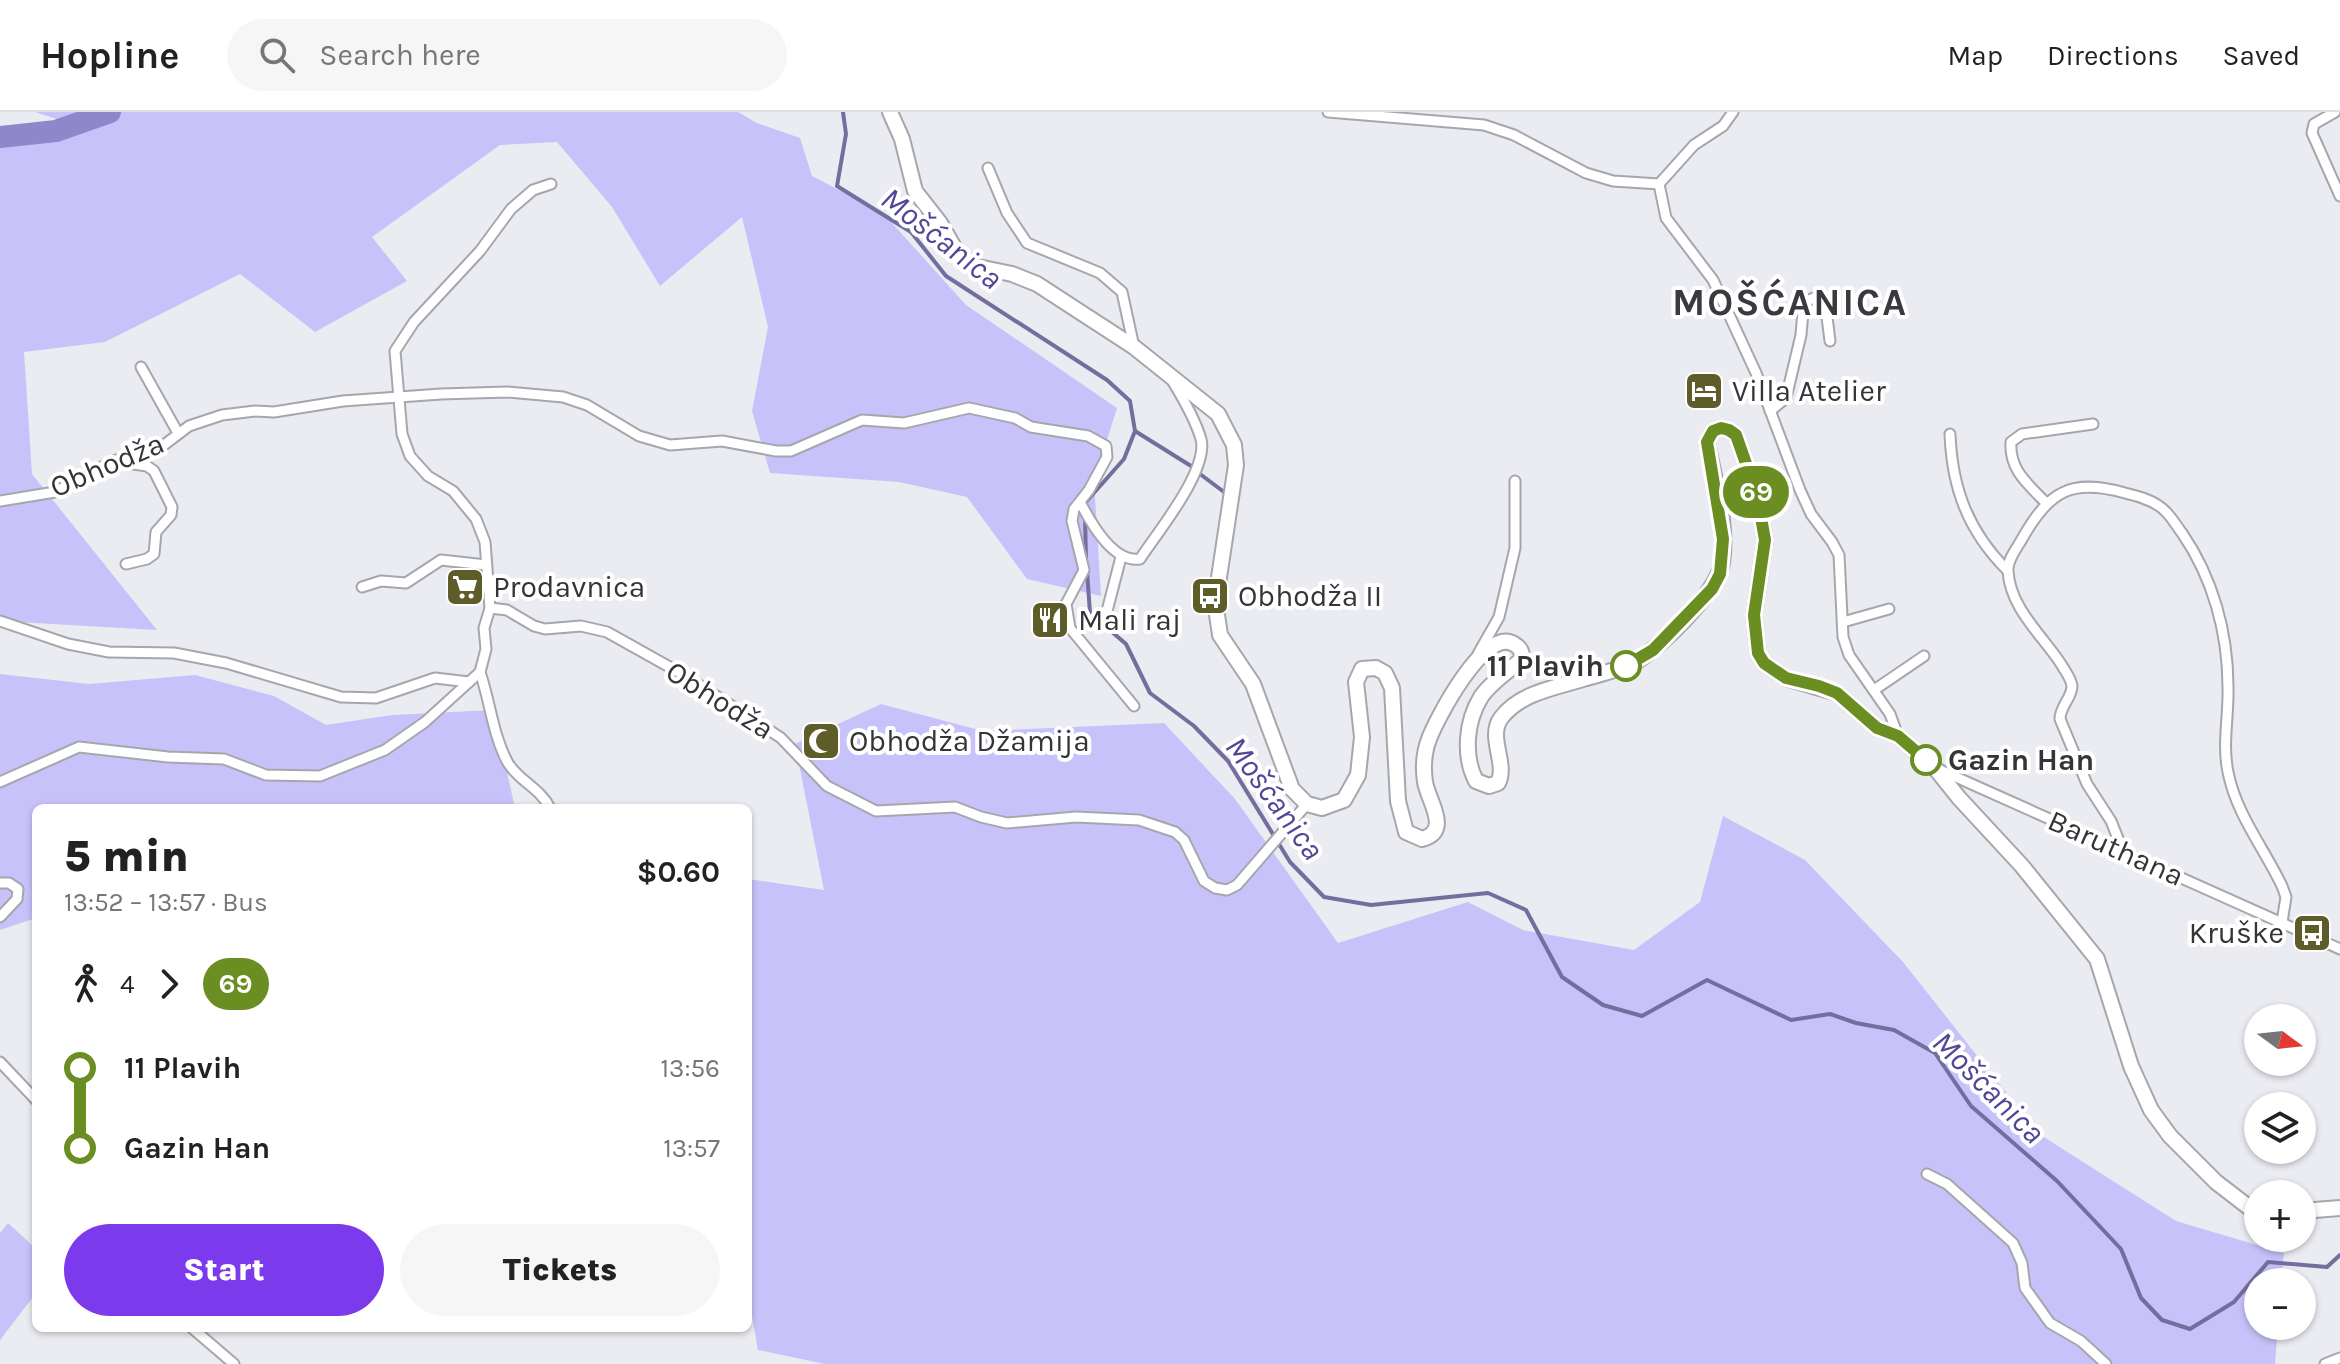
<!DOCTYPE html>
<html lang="en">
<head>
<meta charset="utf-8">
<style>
	:root { --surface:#fff; --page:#f6f6f6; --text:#222; --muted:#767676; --line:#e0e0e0; --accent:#7c3aed }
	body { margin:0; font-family:Karla,sans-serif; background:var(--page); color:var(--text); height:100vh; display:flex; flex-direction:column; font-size:30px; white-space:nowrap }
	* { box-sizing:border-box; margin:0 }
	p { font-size:26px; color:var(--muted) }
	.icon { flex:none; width:44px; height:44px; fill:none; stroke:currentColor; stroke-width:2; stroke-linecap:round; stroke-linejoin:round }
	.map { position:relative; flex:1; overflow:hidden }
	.drawer { position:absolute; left:32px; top:692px; width:720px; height:528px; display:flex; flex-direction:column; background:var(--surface); border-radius:12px; box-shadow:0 2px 6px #0004 }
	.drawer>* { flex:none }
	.badge { padding:0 16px; border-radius:26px; font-size:28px; line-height:52px }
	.needle { width:52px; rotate:105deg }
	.fabs { position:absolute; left:2244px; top:892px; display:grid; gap:16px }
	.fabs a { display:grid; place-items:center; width:72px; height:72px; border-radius:50%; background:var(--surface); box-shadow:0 2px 6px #0004; font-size:40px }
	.map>.badge { position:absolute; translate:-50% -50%; box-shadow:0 0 0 4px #fff }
	.legs { display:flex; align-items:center; gap:12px; height:88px; padding:0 32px; font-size:26px }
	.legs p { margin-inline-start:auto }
	.headline { display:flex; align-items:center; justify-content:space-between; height:136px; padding:0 32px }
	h1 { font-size:44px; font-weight:800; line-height:60px }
	.cta { display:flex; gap:16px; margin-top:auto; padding:16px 32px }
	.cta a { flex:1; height:92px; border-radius:48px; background:var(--accent); color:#fff; font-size:32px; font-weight:800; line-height:92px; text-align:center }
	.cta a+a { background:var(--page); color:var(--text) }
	ul { padding:0 32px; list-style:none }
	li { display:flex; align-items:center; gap:28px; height:80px; font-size:30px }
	li i { display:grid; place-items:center; width:12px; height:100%; margin:0 10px; background:currentColor }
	li i::after { content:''; width:20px; height:20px; margin:-10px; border:6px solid; border-radius:50%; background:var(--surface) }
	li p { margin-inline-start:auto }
	li:first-child i { background:linear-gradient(#0000 50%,currentColor 0) }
	li:last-child i { background:linear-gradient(currentColor 50%,#0000 0) }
	header { display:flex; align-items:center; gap:48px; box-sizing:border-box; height:112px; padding:0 40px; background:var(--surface); border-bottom:2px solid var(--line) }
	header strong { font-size:38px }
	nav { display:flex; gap:44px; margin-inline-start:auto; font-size:28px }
	.search { width:560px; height:72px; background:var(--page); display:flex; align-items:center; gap:20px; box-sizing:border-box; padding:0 28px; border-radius:44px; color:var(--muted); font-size:30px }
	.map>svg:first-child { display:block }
	.green { fill:#c7c3fa }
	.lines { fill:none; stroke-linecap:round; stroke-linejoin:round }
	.stream { stroke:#736e9e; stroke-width:4 }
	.river { stroke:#8e87c9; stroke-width:22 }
	.minor-casing { stroke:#a6a6ad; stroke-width:13 }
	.secondary-casing { stroke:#a6a6ad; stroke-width:18 }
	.minor { stroke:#fff; stroke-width:9 }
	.secondary { stroke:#fff; stroke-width:14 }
	.line-1-casing { stroke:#fff; stroke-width:18 }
	.line-1 { stroke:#6b8e23; stroke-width:12 }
	.stop-1-dot { fill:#fff; stroke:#6b8e23; stroke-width:4 }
	.labels { text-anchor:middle; stroke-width:8; stroke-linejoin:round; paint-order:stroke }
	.poi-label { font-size:30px; fill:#353538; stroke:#fff; text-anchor:start }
	.street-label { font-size:30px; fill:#353538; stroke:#fff }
	.stop-label { font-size:30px; font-weight:bold; fill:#353538; stroke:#fff; text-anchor:end }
	.water-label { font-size:32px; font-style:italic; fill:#534697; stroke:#fff }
	.district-label { font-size:38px; font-weight:bold; letter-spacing:2px; fill:#39393e; stroke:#fff }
</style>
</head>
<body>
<header>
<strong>Hopline</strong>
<div class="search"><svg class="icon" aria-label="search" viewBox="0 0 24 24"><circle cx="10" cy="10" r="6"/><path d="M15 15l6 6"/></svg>Search here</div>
<nav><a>Map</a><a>Directions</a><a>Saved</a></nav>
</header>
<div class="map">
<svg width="2340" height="1252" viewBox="0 0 2340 1252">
	<rect width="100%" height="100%" fill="#ebebf2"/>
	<g class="green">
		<path d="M35 0H738L757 11 800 26 812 64 883 101 966 193 1117 296 1094 369 1101 484 1027 467 967 385 899 370 770 361 752 299 768 215 742 105 660 174 612 95 557 30 500 33 372 125 407 169 315 220 240 162 105 230 24 240 32 362 157 518 0 509V30L57 7Z"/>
		<path d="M0 562 89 572 195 563 274 584 326 613 392 603 493 598 515 696H36V793L33 807 0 818Z"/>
		<path d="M881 592 983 619 1164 611 1235 687 1338 831 1468 790 1523 818 1634 838 1700 790 1723 704 1805 748 1903 850 2039 1022 2176 1109 2284 1141 2281 1170H2258V1214H2278L2275 1252H825L758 1238 748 1181V767L824 778 795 632Z"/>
		<path d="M8 1111 33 1134 36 1130V1181L0 1228V1121Z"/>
	</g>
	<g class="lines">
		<g class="stream">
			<path d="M843 0 846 22 837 74 911 120 946 164 1107 268 1130 289 1135 319 1124 347 1085 391V394"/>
			<path d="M1135 319 1191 354"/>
			<path d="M1200 362 1224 380"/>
			<path d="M1085 403 1086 450"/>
			<path d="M1087 459 1090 501 1126 532 1150 581 1194 614 1228 649 1290 750 1324 785 1371 793 1488 781 1526 798 1562 865 1603 893 1642 904 1707 868 1791 908 1830 902 1856 911 1894 918 1935 941 1971 994 2057 1069 2121 1137 2141 1186 2162 1208 2190 1217 2234 1190 2268 1150 2327 1155 2340 1143"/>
		</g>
		<path class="river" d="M0 25 56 19 110 0"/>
		<defs>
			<g id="minor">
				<path d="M1328 0 1484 13 1514 23 1586 61 1613 69 1659 72 1666 106 1713 168 1756 261 1800 378 1811 402 1832 430 1839 443 1843 525 1849 543 1890 602 1898 624"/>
				<path d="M2335 0 2314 12 2312 21 2340 84"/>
				<path d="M988 56 1007 101 1027 131 1100 161 1122 180 1134 235"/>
				<path d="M1659 72 1694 33 1723 14 1733 0"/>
				<path d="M141 255 178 321"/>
				<path d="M1770 299 1786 286 1801 223 1803 199 1807 189 1818 184 1825 189 1830 229"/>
				<path d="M1950 322C1952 376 1968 419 2007 458"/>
				<path d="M120 350 147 354 154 359 172 395 171 403 156 420 154 442 147 447 126 452"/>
				<path d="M0 389 55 380 113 349 160 336 189 314 222 303 255 299 274 300 343 289 441 282 507 280 563 285 587 293 639 324 670 333 722 329 776 339H791L862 308 904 311 969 296 1015 306 1031 315 1088 324 1106 334 1107 345 1089 378 1074 397 1072 409 1084 458 1066 492 1070 516 1134 594"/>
				<path d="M1080 390C1091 411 1113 451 1140 447 1157 421 1209 358 1201 327 1195 307 1184 288 1173 270"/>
				<path d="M2046 391C2028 372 2009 358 2011 330L2022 322 2093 312"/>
				<path d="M362 475 381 469 406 471 441 448 486 453"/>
				<path d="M490 496 507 498 534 514 545 517 581 514 607 520 682 562 757 610 781 626 827 674 876 699 955 695 981 705 1007 711 1076 705 1139 708 1175 720 1184 728 1204 769 1215 776 1227 778 1237 773 1307 692"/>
				<path d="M1107 499 1121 445"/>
				<path d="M0 509 68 532 109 540 174 541 226 551 341 585 376 586 435 566 469 570"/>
				<path d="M1843 510 1889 497"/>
				<path d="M1478 542 1499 505 1515 436V369"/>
				<path d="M480 560C490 589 493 624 508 651 519 669 541 677 550 696"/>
				<path d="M1874 578 1924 544"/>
				<path d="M1938 657 2340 837"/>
				<path d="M0 670 79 635 168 645 224 647 266 663 320 664 385 638 425 610 480 560 486 537 484 516 490 496 485 430 476 407 453 379 428 364 410 344 402 322 395 239 414 210 480 139 511 97 533 78 551 72"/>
				<path d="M2123 739 2111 709 2087 672 2060 607C2060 594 2072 586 2072 574 2071 566 2065 559 2061 552 2042 523 2010 496 2008 459 2007 448 2017 436 2022 427 2049 379 2071 366 2125 381 2137 384 2149 387 2159 394 2169 400 2175 412 2182 421 2213 466 2228 521 2228 575 2229 603 2222 632 2228 660 2236 702 2264 736 2282 774L2286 785 2282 810"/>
				<path d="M0 771H9L18 777 17 787 0 805"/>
				<path d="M0 950 36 988"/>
				<path d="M1927 1062 1947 1072 2013 1131 2022 1151 2025 1176 2050 1211 2081 1229 2106 1252"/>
				<path d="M192 1216 234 1252"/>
				<path d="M2325 1252 2340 1246"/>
			</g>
			<g id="secondary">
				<path d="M890 0 902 27 915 79 940 111 959 144 978 155 1012 162 1037 172 1134 235 1218 302 1234 333 1236 353 1218 472 1216 496 1220 523 1253 572 1292 677 1307 692 1322 696 1344 688 1358 663 1362 625 1356 570 1362 557 1376 556 1385 561 1392 576 1398 689 1406 720 1422 727C1452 719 1428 689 1425 670 1423 656 1424 640 1429 627 1437 606 1485 514 1514 532 1521 536 1522 540 1522 547 1509 559 1491 570 1481 585 1466 609 1463 644 1476 669L1489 674 1498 671C1508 652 1487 625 1501 606 1520 581 1554 576 1583 567 1600 562 1619 558 1635 550 1660 536 1718 479 1722 451 1728 412 1714 368 1707 330L1713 319 1721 316 1729 318 1736 323 1757 383 1765 428 1754 503 1758 541 1764 551 1786 566 1837 581 1877 616 1898 624 1935 656 1959 686 2022 754 2097 847 2131 954 2151 998 2170 1024 2216 1070 2251 1097 2258 1098"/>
				<path d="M2302 1099 2340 1096"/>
			</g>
		</defs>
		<use href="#minor" class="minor-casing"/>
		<use href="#secondary" class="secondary-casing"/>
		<use href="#minor" class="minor"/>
		<use href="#secondary" class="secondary"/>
	</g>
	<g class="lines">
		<defs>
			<path id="line-1" d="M1626 554 1653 538 1712 477 1720 462 1723 427 1707 330 1713 319 1721 316 1729 318 1736 323 1757 383 1765 428 1754 503 1758 541 1764 551 1786 566 1819 574 1837 581 1877 616 1898 624 1926 648"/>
		</defs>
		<use href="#line-1" class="line-1-casing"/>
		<use href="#line-1" class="line-1"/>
	</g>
	<defs>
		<symbol id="hotel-square" viewBox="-11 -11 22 22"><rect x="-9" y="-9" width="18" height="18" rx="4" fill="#5e5d2a" stroke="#fff"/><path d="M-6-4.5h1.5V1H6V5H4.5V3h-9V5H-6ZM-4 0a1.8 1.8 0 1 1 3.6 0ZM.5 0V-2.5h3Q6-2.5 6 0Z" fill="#fff"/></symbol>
		<symbol id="supermarket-square" viewBox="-11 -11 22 22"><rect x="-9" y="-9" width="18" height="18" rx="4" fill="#5e5d2a" stroke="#fff"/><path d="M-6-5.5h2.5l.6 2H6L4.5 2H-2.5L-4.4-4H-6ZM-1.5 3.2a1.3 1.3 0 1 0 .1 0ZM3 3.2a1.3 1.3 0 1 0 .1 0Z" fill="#fff"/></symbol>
		<symbol id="bus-square" viewBox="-11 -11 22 22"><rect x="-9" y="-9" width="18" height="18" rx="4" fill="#5e5d2a" stroke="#fff"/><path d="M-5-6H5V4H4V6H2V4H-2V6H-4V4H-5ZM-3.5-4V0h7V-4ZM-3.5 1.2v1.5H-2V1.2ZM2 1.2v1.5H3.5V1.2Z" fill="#fff"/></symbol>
		<symbol id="restaurant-square" viewBox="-11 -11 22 22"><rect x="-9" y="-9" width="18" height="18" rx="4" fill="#5e5d2a" stroke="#fff"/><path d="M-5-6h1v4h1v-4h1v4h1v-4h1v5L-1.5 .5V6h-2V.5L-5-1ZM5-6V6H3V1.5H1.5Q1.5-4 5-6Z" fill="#fff"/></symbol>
		<symbol id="mosque-square" viewBox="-11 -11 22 22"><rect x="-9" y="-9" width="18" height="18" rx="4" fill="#5e5d2a" stroke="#fff"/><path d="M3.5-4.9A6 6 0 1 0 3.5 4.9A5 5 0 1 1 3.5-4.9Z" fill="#fff"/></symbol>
	</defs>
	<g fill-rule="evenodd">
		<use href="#hotel-square" x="1682" y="257" width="44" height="44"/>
		<use href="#supermarket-square" x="443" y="453" width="44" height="44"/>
		<use href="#bus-square" x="1188" y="462" width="44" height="44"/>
		<use href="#restaurant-square" x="1028" y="486" width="44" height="44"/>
		<use href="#mosque-square" x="799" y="607" width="44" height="44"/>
		<use href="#bus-square" x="2290" y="799" width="44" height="44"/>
	</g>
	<g class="stop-1-dot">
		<circle cx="1626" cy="554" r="14"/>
		<circle cx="1926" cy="648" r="14"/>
	</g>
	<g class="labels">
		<g class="poi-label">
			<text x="1732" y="289">Villa Atelier</text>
			<text x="493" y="485">Prodavnica</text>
			<text x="1238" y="494">Obhodža II</text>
			<text x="1078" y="518">Mali raj</text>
			<text x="849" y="639">Obhodža Džamija</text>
			<text x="2284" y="831" text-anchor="end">Kruške</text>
		</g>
		<g class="street-label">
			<text transform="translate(107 353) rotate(-23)" y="10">Obhodža</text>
			<text transform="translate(720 588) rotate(32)" y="10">Obhodža</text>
			<text transform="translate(2116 736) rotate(24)" y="10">Baruthana</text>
		</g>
		<g class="stop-label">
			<text x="1604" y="564">11 Plavih</text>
			<text x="1948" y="658" text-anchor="start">Gazin Han</text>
		</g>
		<g class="water-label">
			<text transform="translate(942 126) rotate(38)" y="11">Mošćanica</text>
			<text transform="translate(1275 686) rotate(54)" y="11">Mošćanica</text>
			<text transform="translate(1989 975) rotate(45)" y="11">Mošćanica</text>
		</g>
		<g class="district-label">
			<text x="1790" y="203">MOŠĆANICA</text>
		</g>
	</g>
</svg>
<div class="fabs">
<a><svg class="needle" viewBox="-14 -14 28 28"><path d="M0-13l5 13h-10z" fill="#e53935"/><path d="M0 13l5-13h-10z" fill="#767676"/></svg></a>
<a><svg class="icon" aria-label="layers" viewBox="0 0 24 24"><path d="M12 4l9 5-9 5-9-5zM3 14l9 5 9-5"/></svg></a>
<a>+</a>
<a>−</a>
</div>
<b class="badge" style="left:1756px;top:380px;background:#6b8e23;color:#fff">69</b>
<section class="drawer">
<div class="headline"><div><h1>5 min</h1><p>13:52 – 13:57 · Bus</p></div><b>$0.60</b></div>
<div class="legs"><svg class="icon" aria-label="walk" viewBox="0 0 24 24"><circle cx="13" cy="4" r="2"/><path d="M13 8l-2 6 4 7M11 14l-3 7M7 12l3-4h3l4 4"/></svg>4<svg class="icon" aria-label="forward" viewBox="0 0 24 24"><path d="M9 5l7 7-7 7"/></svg><b class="badge" style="background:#6b8e23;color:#fff">69</b></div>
<ul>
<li><i style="color:#6b8e23"></i><b>11 Plavih</b><p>13:56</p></li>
<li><i style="color:#6b8e23"></i><b>Gazin Han</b><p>13:57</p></li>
</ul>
<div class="cta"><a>Start</a><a>Tickets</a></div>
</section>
</div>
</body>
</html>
